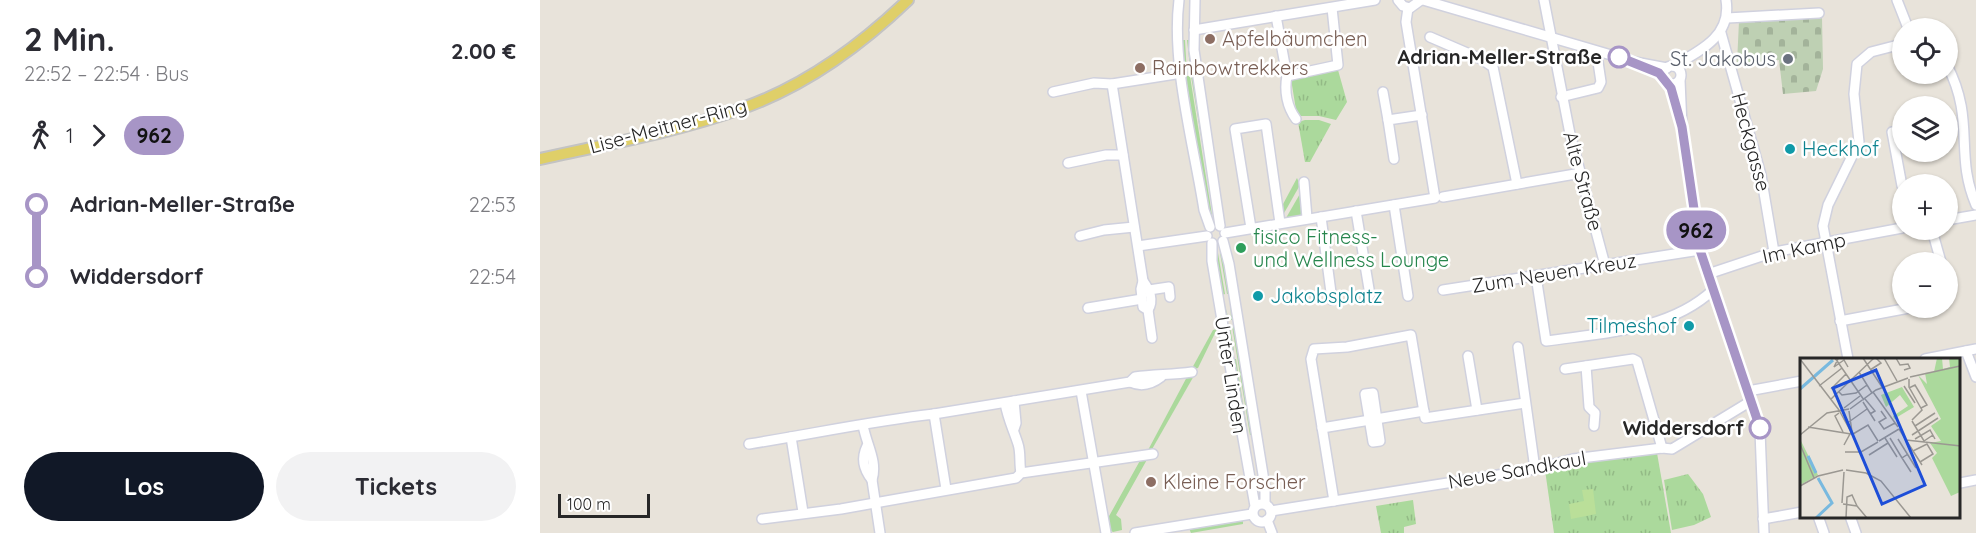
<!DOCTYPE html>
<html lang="de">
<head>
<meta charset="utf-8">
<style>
	:root { --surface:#fff; --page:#f2f2f3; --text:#2b2b33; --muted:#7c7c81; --accent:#111827 }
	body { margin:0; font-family:Quicksand,sans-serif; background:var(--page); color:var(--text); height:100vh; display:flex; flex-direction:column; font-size:22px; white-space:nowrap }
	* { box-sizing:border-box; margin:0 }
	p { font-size:20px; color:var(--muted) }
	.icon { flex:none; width:33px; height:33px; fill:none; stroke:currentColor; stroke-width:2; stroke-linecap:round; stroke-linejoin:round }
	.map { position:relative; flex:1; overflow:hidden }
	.sheet { display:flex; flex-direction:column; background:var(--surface); width:540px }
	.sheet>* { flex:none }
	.badge { padding:0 12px; border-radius:20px; font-size:21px; line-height:39px }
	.controls { position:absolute; left:1352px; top:18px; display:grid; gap:12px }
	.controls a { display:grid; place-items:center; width:66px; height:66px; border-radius:50%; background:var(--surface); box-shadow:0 2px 4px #0004; font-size:30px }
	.scale { position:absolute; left:18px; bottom:15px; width:92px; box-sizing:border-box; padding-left:6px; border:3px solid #272727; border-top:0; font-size:16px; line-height:21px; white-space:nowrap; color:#272727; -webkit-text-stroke:4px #fff; paint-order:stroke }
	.map>.badge { position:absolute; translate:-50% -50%; box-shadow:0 0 0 3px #fff }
	.legs { display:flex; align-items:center; gap:9px; height:66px; padding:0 24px; font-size:20px }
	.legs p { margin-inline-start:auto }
	.summary { display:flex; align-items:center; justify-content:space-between; height:102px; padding:0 24px }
	h1 { font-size:33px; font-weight:700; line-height:45px }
	.primary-button { display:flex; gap:12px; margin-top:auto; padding:12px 24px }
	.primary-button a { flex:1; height:69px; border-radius:36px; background:var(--accent); color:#fff; font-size:24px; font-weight:700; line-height:69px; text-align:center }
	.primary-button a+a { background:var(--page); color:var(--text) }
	ul { padding:0 24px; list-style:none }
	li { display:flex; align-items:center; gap:21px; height:72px; font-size:22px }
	li i { display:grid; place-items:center; width:9px; height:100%; margin:0 8px; background:currentColor }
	li i::after { content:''; width:15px; height:15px; margin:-8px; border:4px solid; border-radius:50%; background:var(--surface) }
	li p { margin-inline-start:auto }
	li:first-child i { background:linear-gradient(#0000 50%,currentColor 0) }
	li:last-child i { background:linear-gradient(currentColor 50%,#0000 0) }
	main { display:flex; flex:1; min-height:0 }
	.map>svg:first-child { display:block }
	.grass { fill:#abd99c }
	.cemetery { fill:url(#cemetery-stones) }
	.park { fill:url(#park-tufts) }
	.pitch { fill:#badf99 }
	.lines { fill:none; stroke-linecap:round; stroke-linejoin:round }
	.minor-casing { stroke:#d0d1de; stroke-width:12 }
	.major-casing { stroke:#c3c3c3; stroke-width:14 }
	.minor { stroke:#fff; stroke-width:9 }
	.major { stroke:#dfcf68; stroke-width:10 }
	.line-1-casing { stroke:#fff; stroke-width:14 }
	.line-1 { stroke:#a795c6; stroke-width:9 }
	.education-dot { fill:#8d6e63; stroke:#fff; stroke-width:2 }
	.stop-1-dot { fill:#fff; stroke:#a795c6; stroke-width:3 }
	.worship-dot { fill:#6b7280; stroke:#fff; stroke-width:2 }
	.culture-dot { fill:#0f9aa8; stroke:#fff; stroke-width:2 }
	.leisure-dot { fill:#2e9e5b; stroke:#fff; stroke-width:2 }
	.labels { text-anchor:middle; stroke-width:5; stroke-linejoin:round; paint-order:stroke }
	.education-label { font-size:20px; fill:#785e54; stroke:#fff; text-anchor:start }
	.stop-label { font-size:20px; font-weight:bold; fill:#272727; stroke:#fff; text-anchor:end }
	.worship-label { font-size:20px; fill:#5b616d; stroke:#fff; text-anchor:end }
	.street-label { font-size:20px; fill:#272727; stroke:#fff }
	.culture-label { font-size:20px; fill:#0d838f; stroke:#fff; text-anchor:start }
	.leisure-label { font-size:20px; fill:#27864d; stroke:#fff; text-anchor:start }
	.inset-river { fill:none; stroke:#78b9df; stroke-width:3 }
	.inset-road { fill:none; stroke:#9b9892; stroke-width:1.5 }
	.view { fill:#1d4ed8; fill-opacity:0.15; stroke:#1d4ed8; stroke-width:3 }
	.inset-edge { fill:none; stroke:#272727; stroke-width:3 }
</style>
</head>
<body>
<main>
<section class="sheet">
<div class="summary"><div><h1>2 Min.</h1><p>22:52 – 22:54 · Bus</p></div><b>2.00 €</b></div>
<div class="legs"><svg class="icon" aria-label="walk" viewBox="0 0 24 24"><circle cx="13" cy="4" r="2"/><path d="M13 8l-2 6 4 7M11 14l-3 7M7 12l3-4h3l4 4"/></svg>1<svg class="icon" aria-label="forward" viewBox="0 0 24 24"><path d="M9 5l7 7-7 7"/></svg><b class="badge" style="background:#a795c6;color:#111">962</b></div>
<ul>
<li><i style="color:#a795c6"></i><b>Adrian-Meller-Straße</b><p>22:53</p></li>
<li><i style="color:#a795c6"></i><b>Widdersdorf</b><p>22:54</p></li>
</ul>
<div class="primary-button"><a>Los</a><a>Tickets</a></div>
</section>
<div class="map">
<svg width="1436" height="533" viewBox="0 0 1436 533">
	<defs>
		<pattern id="cemetery-stones" width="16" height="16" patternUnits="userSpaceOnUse" patternTransform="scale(1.5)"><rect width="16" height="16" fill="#bed0b3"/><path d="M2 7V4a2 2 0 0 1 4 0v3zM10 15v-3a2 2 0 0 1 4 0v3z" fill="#a3b39a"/></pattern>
		<pattern id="park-tufts" width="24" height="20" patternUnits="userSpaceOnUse" patternTransform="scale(1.5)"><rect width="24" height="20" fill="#abd99c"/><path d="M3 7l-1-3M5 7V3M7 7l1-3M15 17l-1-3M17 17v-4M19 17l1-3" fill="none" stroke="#93ba86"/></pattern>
	</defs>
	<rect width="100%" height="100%" fill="#e8e3da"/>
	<g class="grass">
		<path d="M640 40H645L647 76H650L672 215 668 216Z"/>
		<path d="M647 40H652L674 215 651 76 654 75 652 66 650 67Z"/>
		<path d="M757 178 760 185 743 215 742 206Z"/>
		<path d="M761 192 764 213 762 216 746 218Z"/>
		<path d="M684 251 696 319 691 320 690 294H687L680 253Z"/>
		<path d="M678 253 685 294 682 295 689 320 684 321 675 264Z"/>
		<path d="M692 326H697L715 434 710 435Z"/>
		<path d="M685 327H690L694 350 692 351 693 359H696L708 435 703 436Z"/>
		<path d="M677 329 658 368 651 370 673 330Z"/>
		<path d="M655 374 611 451 607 452 648 375Z"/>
		<path d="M609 456 576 515 581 519 582 530 573 532 570 530 568 518 602 457Z"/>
		<path d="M703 521V524L651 533 648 526H652L653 529Z"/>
	</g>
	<path class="cemetery" d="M1282 17 1283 69 1276 91 1243 94 1239 60 1197 63 1199 21Z"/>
	<g class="park">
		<path d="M798 70 807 102 796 120 779 116H757L751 79Z"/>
		<path d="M765 120H779L791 124 770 162H765L758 122Z"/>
		<path d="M1117 453 1131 533H1014L1005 470 1029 463Z"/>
		<path d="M1148 474 1163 494 1171 517 1154 525 1132 530 1124 480Z"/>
		<path d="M873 500 876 524 864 527V533H841L836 506Z"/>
	</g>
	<path class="pitch" d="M1053 489 1056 514 1031 519 1029 504 1044 501 1042 490Z"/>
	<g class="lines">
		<defs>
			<g id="minor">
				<path d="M639 0C631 64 654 146 664 210L670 227"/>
				<path d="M655 0 654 50 680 226"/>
				<path d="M858 0 863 6 870 8 881 0"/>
				<path d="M883 0 1095 62 1127 68"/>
				<path d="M1004 0 1030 134 1065 265"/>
				<path d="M1357 0 1368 28"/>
				<path d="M736 16 747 76C744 91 747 107 756 119"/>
				<path d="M1187 18 1279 13"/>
				<path d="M654 30 835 0"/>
				<path d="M1181 33 1221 175 1234 252"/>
				<path d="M890 37 941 59 953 67 977 184"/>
				<path d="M1407 65C1436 121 1414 154 1436 205"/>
				<path d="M1133 66C1160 51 1192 36 1186 0"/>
				<circle cx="1132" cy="75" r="9"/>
				<path d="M747 76 798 65 792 8"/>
				<path d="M1140 80 1142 127 1157 237 1220 431 1224 533"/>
				<path d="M572 84 603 281 601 289 603 307 608 310 612 338"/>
				<path d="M513 92 554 83 572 84 642 73"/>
				<path d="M843 92 848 120"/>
				<path d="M1021 97 1058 88 1061 82 1058 62"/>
				<path d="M1352 132 1362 186"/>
				<path d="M854 159 848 120 882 115"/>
				<path d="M528 163 566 155H583"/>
				<path d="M764 182 767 218"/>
				<path d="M903 197 1041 173"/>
				<path d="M854 205 868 296"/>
				<path d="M816 211 830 295"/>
				<path d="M781 217 792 300"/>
				<path d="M1407 220 1436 215"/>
				<path d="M711 228 695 129 726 124 740 223"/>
				<path d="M1392 230 1401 262"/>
				<path d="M685 233 895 198 866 22 868 8"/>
				<path d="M540 236 564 230 594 227"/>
				<path d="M683 241 689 264 725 487V504"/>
				<path d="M672 243V261L683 326 715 506"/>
				<path d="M598 246 667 236"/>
				<path d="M1168 274 1234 252 1362 228"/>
				<path d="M996 276 1006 341C1062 333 1129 331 1173 290"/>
				<path d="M1407 277 1411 289 1407 299"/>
				<path d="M603 281C610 290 614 301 608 310"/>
				<path d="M609 290 629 287 630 297"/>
				<path d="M903 290 1160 250"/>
				<path d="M548 308 602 299"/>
				<path d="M1300 321 1369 308"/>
				<path d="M978 347 995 469"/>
				<path d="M1426 351 1436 377"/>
				<path d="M928 356 937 410"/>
				<path d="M1308 359 1283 226 1288 205 1319 142 1314 94 1317 64 1331 52 1362 44"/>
				<path d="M1385 359 1436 349"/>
				<path d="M1046 366 1049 407 1055 413 1054 426"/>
				<path d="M1025 369 1093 359 1097 361 1122 448"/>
				<path d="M590 382C601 387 612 384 621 377"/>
				<path d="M541 391 566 533"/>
				<path d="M1208 391 1262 381"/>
				<path d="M833 393 840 441 833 442 825 394Z"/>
				<path d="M474 401 476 423 474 429"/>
				<path d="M465 403C468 420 473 428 478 444 481 453 479 463 481 473"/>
				<path d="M394 414 590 382 595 377C614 374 632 375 652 372"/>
				<path d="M323 425C326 444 338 461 332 480L340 533"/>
				<path d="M782 428 884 411"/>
				<path d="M251 437 263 512"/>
				<path d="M209 444C272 434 332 421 394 414L406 489"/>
				<path d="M327 446C321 458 324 470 332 480"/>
				<path d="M1420 483 1436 480"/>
				<path d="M794 501 771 359 774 349 807 347 871 335 885 418 985 403"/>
				<circle cx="722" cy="513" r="9"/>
				<path d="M731 511 995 469 1033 459 1122 448 1132 449 1211 401"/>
				<path d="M1278 516 1284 533"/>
				<path d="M1310 516 1316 533"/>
				<path d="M222 519 301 509 476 478 481 473 613 454"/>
				<path d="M1223 519 1262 512"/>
				<path d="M727 520 732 533"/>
				<path d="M595 533 712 514"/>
			</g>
			<path id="major" d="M0 159C67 144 136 132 200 109 264 87 320 46 368 0"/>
		</defs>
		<use href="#minor" class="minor-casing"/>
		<use href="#major" class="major-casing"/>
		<use href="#minor" class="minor"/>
		<use href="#major" class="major"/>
	</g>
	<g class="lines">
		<defs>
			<path id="line-1" d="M1079 57 1119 73 1131 88 1142 127 1160 250 1220 428"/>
		</defs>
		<use href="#line-1" class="line-1-casing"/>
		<use href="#line-1" class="line-1"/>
	</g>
	<g class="education-dot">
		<circle cx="670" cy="39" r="6"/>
		<circle cx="600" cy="68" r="6"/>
		<circle cx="611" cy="482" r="6"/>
	</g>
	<g class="stop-1-dot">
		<circle cx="1079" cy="57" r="10"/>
		<circle cx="1220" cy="428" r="10"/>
	</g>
	<circle class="worship-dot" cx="1248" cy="59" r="6"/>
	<g class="culture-dot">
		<circle cx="1250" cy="149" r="6"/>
		<circle cx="718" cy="296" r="6"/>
		<circle cx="1149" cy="326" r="6"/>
	</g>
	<circle class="leisure-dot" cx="701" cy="248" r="6"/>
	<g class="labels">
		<g class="education-label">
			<text x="682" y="46">Apfelbäumchen</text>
			<text x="612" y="75">Rainbowtrekkers</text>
			<text x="623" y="489">Kleine Forscher</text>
		</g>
		<g class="stop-label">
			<text x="1062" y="64">Adrian-Meller-Straße</text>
			<text x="1204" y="435">Widdersdorf</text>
		</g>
		<g class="worship-label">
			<text x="1236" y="66">St. Jakobus</text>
		</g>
		<g class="street-label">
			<text transform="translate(128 126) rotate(-15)" y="7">Lise-Meitner-Ring</text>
			<text transform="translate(1211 142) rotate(75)" y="7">Heckgasse</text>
			<text transform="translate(1043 181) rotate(75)" y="7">Alte Straße</text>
			<text transform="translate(1264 248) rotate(-12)" y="7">Im Kamp</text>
			<text transform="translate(1014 273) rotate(-9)" y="7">Zum Neuen Kreuz</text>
			<text transform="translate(691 375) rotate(81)" y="7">Unter Linden</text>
			<text transform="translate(977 470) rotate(-10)" y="7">Neue Sandkaul</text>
		</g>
		<g class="culture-label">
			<text x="1262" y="156">Heckhof</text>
			<text x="730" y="303">Jakobsplatz</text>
			<text x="1137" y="333" text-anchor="end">Tilmeshof</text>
		</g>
		<g class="leisure-label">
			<text x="713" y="244">fisico Fitness-<tspan x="713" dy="23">und Wellness Lounge</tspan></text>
		</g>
	</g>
	<g transform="translate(1260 358)">
		<rect width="160" height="160" fill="#e8e3da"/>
		<path d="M137 0H142L143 11 150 9 149 0H160V134L151 138 132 100 137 95 130 85 141 83 131 68 141 61 118 17 127 26 125 15 134 14ZM0 81 18 117 0 127Z" fill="#abd99c"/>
		<path d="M102 29 114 49 94 61 93 58 108 48 100 37 86 49 81 37Z" fill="#abd99c"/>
		<path class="inset-river" d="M0 31 33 2M8 98 16 115M16 160 32 145 18 120"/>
		<path class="inset-road" d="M35 0 64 42M63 0 82 29M84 0 97 23M96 0 100 7 108 6 110 10 104 12M0 1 39 52M38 1 34 9 44 2 48 9M70 12 81 5 76 0M59 14 72 35M110 19 160 8M109 21V29L122 52 112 62M19 28 42 10M104 28 115 45M109 30 115 27 127 47 121 50M31 31 46 16M39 34 42 37 56 35 67 27M73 34 98 69M31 41 74 0M65 41 75 53 70 56M63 44 75 63M44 50 60 38M50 51 76 32 108 20M39 52 51 74 44 87M49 53 52 74M81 53 86 60 79 64 84 71 95 65M39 55 35 58 43 74M112 63 124 83 133 77M46 66 67 51M115 68 135 55M8 69 51 76M99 71 122 107M53 76 68 67 78 83M0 77 27 55 49 51M112 77 138 60M85 80 97 99M90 80 102 100M98 81 116 110M115 81 130 72 135 81M106 82 161 88M79 83 99 71M0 86 14 120M113 93 127 86 133 96 120 104M45 94H61L78 84M108 96 102 100 111 114M69 97 88 85M46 112 66 115 81 123 111 160M0 128 18 118 43 112M42 145 44 114M43 146 57 148 67 160M46 160 47 139 52 137 57 148"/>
		<path class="view" d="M76 12 125 127 82 146 33 30Z"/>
		<rect width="160" height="160" class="inset-edge"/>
	</g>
</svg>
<div class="controls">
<a><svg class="icon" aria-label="locate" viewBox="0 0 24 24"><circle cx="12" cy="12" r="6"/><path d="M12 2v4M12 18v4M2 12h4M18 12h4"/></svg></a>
<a><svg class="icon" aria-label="layers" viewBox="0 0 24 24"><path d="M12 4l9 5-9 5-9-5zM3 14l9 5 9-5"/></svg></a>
<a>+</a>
<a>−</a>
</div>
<div class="scale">100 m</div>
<b class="badge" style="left:1156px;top:230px;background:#a795c6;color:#111">962</b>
</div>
</main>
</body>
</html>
